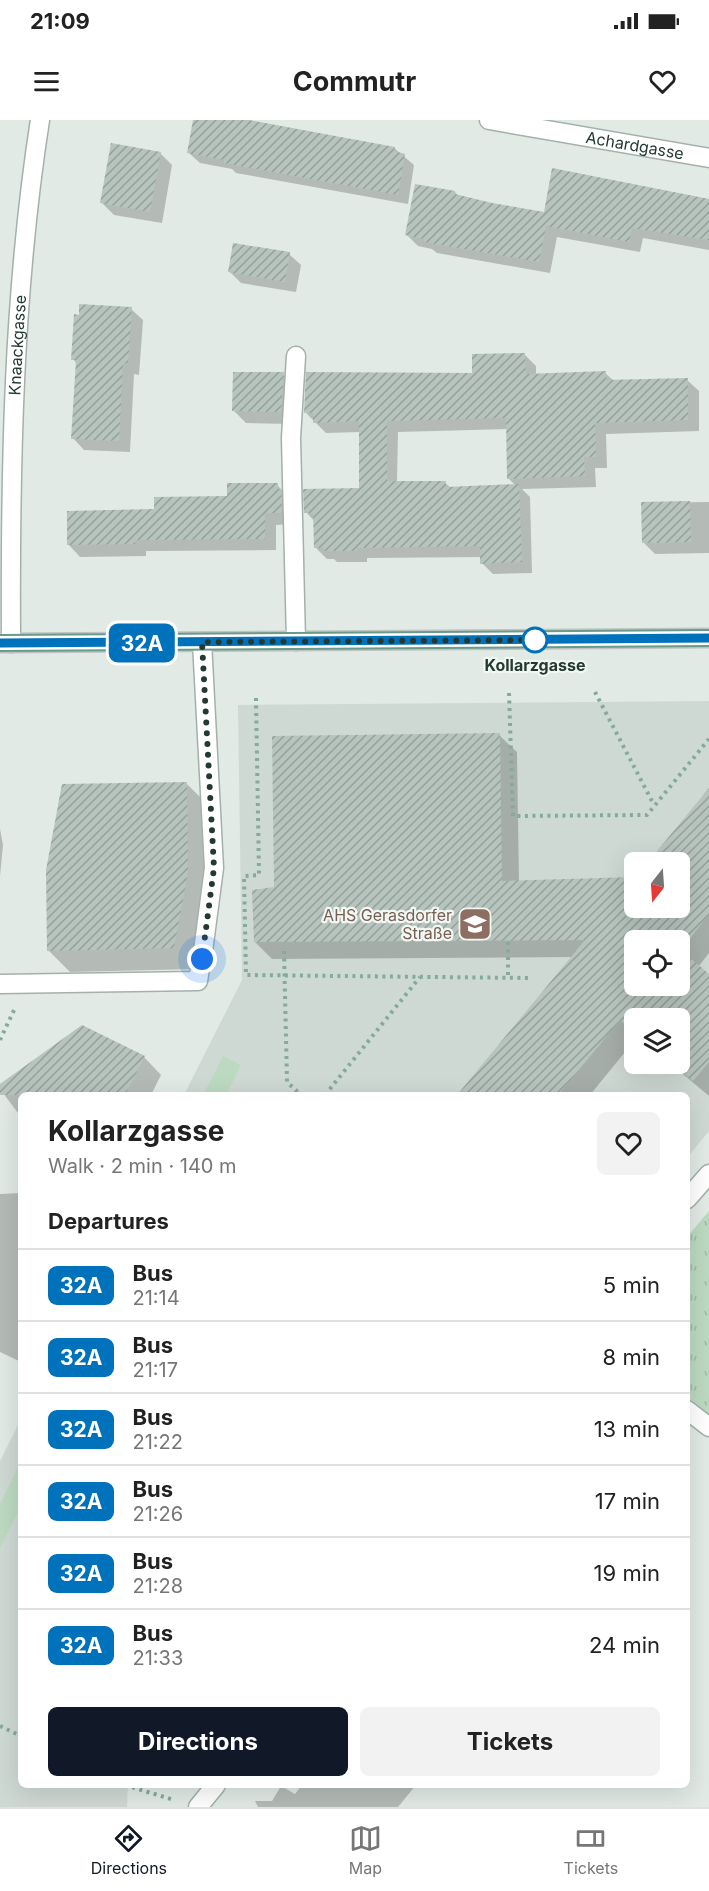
<!DOCTYPE html>
<html lang="en">
<head>
<meta charset="utf-8">
<style>
	:root { --surface:#fff; --page:#f2f2f2; --text:#222; --muted:#767676; --line:#e0e0e0; --accent:#111827 }
	body { margin:0; font-family:Inter,sans-serif; background:var(--page); color:var(--text); height:100vh; display:flex; flex-direction:column; font-size:22px; white-space:nowrap }
	* { box-sizing:border-box; margin:0 }
	p { font-size:20px; color:var(--muted) }
	.icon { flex:none; width:33px; height:33px; fill:none; stroke:currentColor; stroke-width:2; stroke-linecap:round; stroke-linejoin:round }
	.map { position:relative; flex:1; overflow:hidden }
	.details { position:absolute; left:18px; top:972px; width:672px; height:696px; display:flex; flex-direction:column; background:var(--surface); border-radius:9px; box-shadow:0 6px 24px #0002 }
	.details>* { flex:none }
	.badge { padding:0 12px; border-radius:9px; font-size:21px; line-height:39px }
	.needle { width:39px; rotate:197deg }
	.fabs { position:absolute; left:624px; top:732px; display:grid; gap:12px }
	.fabs a { display:grid; place-items:center; width:66px; height:66px; border-radius:9px; background:var(--surface); box-shadow:0 6px 24px #0002; font-size:30px }
	.you { position:absolute; width:30px; height:30px; margin:-15px; border:4px solid #fff; border-radius:50%; background:#1a73e8; box-shadow:0 0 0 9px #1a73e833 }
	.map>.badge { position:absolute; translate:-50% -50%; box-shadow:0 0 0 3px #fff }
	h2 { padding:0 30px; font-size:22px; line-height:54px }
	.round { display:grid; place-items:center; flex:none; width:63px; height:63px; border-radius:9px; background:var(--page) }
	.summary { display:flex; align-items:center; justify-content:space-between; height:102px; padding:0 30px }
	h1 { font-size:28px; font-weight:700; line-height:45px }
	.cta { display:flex; gap:12px; margin-top:auto; padding:12px 30px }
	.cta a { flex:1; height:69px; border-radius:9px; background:var(--accent); color:#fff; font-size:24px; font-weight:700; line-height:69px; text-align:center }
	.cta a+a { background:var(--page); color:var(--text) }
	ul { padding:0; list-style:none }
	li { display:flex; align-items:center; gap:18px; height:72px; padding:0 30px; border-top:2px solid var(--line) }
	li div { flex:1 }
	li b { display:block; font-size:22px }
	li em { font-style:normal }
	li .badge { min-width:66px; font-weight:700; text-align:center }
	.status { display:flex; justify-content:space-between; align-items:center; height:42px; padding:0 30px; background:var(--surface); direction:ltr }
	.status svg { height:16px; fill:currentColor }
	header { display:flex; justify-content:space-between; align-items:center; height:78px; padding:0 30px; background:var(--surface); font-size:27px; font-weight:700 }
	.tabs { display:flex; justify-content:space-around; align-items:center; height:84px; border-top:2px solid var(--line); background:var(--surface); font-size:16px; color:var(--muted) }
	.tabs a { display:grid; justify-items:center; gap:3px }
	.tabs .current { color:var(--accent) }
	.map>svg:first-child { display:block }
	.built { fill:#cfd9d4; fill-rule:evenodd }
	.grass { fill:url(#grass-tufts) }
	.green { fill:#bcd9c1 }
	.shadow { fill:#0003; fill-rule:evenodd }
	.building { fill:url(#building-hatch); fill-rule:evenodd }
	.lines { fill:none; stroke-linecap:round; stroke-linejoin:round }
	.minor-casing { stroke:#a4b1ab; stroke-width:21 }
	.major-casing { stroke:#bdc4c1; stroke-width:21 }
	.path { stroke:#84aa9b; stroke-width:4; stroke-dasharray:3 4.5; stroke-linecap:butt }
	.minor { stroke:#fff; stroke-width:18 }
	.major { stroke:#6a9b8a; stroke-width:18 }
	.line-casing { stroke:#fff; stroke-width:14 }
	.line { stroke:#0072bc; stroke-width:9 }
	.walk { stroke:#233931; stroke-width:6; stroke-dasharray:0 10.8 }
	.stop-dot { fill:#fff; stroke:#0072bc; stroke-width:3 }
	.labels { text-anchor:middle; stroke-width:4.5; stroke-linejoin:round; paint-order:stroke }
	.street-label { font-size:16px; fill:#233931; stroke:#f1f7f3 }
	.stop-label { font-size:16px; font-weight:bold; fill:#233931; stroke:#f1f7f3 }
	.education-label { font-size:16px; fill:#785e54; stroke:#f1f7f3; text-anchor:end }
</style>
</head>
<body>
<div class="status"><b>21:09</b><svg viewBox="0 0 49 12"><path d="M0 12V9h3v3zM5 12V6h3v6zM10 12V3h3v9zM15 12V0h3v12zM26 1h20v11H26zM47 4h2v5h-2z"/></svg></div>
<header><svg class="icon" aria-label="menu" viewBox="0 0 24 24"><path d="M4 6h16M4 12h16M4 18h16"/></svg>Commutr<svg class="icon" aria-label="heart" viewBox="0 0 24 24"><path d="M12 20l-8-8c-3-5 5-10 8-4 3-6 11-1 8 4z"/></svg></header>
<div class="map">
<svg width="709" height="1687" viewBox="0 0 709 1687">
	<defs>
		<pattern id="grass-tufts" width="24" height="20" patternUnits="userSpaceOnUse" patternTransform="scale(1.5)"><rect width="24" height="20" fill="#bcd9c1"/><path d="M3 7l-1-3M5 7V3M7 7l1-3M15 17l-1-3M17 17v-4M19 17l1-3" fill="none" stroke="#a1bba6"/></pattern>
		<pattern id="building-hatch" width="6" height="6" patternUnits="userSpaceOnUse" patternTransform="scale(1.5)"><rect width="6" height="6" fill="#b7c4be"/><path d="M-1 1l2-2M0 6l6-6M5 7l2-2" fill="none" stroke="#94a09b"/></pattern>
	</defs>
	<rect width="100%" height="100%" fill="#e1eae5"/>
	<g class="built">
		<path d="M709 581V1011L687 1038V975H184L242 860 238 585ZM634 742H680V788H634ZM634 820H680V866H634ZM634 898H680V944H634Z"/>
		<path d="M21 1299V1665H183L128 1666 127 1687H0V1341Z"/>
	</g>
	<path class="grass" d="M709 1091V1300L687 1283V1117Z"/>
	<g class="green">
		<path d="M223 936 241 945 226 975H203Z"/>
		<path d="M21 1341V1386L0 1428V1384Z"/>
	</g>
	<g class="shadow">
		<path d="M195 0H247L394 28 414 45 408 84 236 53 232 49 200 43 189 33Z"/>
		<path d="M160 33 172 45 162 103 114 95 102 83Z"/>
		<path d="M455 72 459 77 545 94 709 82V130L643 118 640 132 557 117 550 153 437 133 432 129 418 126 407 115Z"/>
		<path d="M289 134 301 145 296 172 241 163 230 152Z"/>
		<path d="M131 189 143 200 139 255 134 254 130 332 84 330 73 318 77 244 73 239Z"/>
		<path d="M525 235 536 246V255L605 253 614 261 687 260 699 271V311L606 314 607 348H595L596 367 522 369 530 377 532 453 493 454 482 443V437L367 438V442H337L334 439H327L315 427V402L306 392 360 369V312L326 313 305 292 473 254ZM508 309V358L516 366 451 368 445 363 397 362 398 312Z"/>
		<path d="M283 254 295 266 293 304 246 303 234 291Z"/>
		<path d="M277 365 289 377 293 404 276 405V430L146 431V436L80 437 69 425 155 391 228 378Z"/>
		<path d="M709 382V433L655 434 643 422V383Z"/>
		<path d="M499 615 517 632 519 762 634 759V788H680V742H650L709 670V833L698 847 709 856V976L671 944H680V898H634V921L590 975H459L573 837 272 839 255 822 275 768ZM634 820H680V866H634Z"/>
		<path d="M187 664 208 685 209 774 195 849 70 852 48 830Z"/>
		<path d="M0 709 3 725 0 756Z"/>
		<path d="M144 937 161 955 151 975H21V997L0 969V966Z"/>
		<path d="M21 1073V1242L0 1232V1074Z"/>
		<path d="M302 1665H416L398 1687H258L255 1681H272L281 1666 295 1674Z"/>
	</g>
	<g class="building">
		<path d="M193 0H249L395 27 394 31 405 34 398 75 224 43V40L187 33Z"/>
		<path d="M111 23 161 32 150 92 100 83Z"/>
		<path d="M552 48 709 79V120L632 108 629 122 546 106 539 142 424 122V119L405 115 415 64 455 71V74L492 83 544 92Z"/>
		<path d="M233 123 290 132 285 162 228 152Z"/>
		<path d="M79 184 132 187 128 244 123 243 119 321 71 319 76 240H71L74 194 79 195Z"/>
		<path d="M525 233 526 254 606 251V260L688 258V300L595 303 596 337H584L585 356 507 359 506 298 387 301V361H446V367L519 364 522 442 480 444V426L356 428 357 431H324V428H314L313 393H304L303 369 359 368V301L313 303V293H304L306 252 472 253V234Z"/>
		<path d="M233 252H284L281 292 232 291Z"/>
		<path d="M227 363H278V369H281L282 393H265V419L135 420V424L67 425V391L154 389V377L227 376Z"/>
		<path d="M690 381 691 422 642 423 641 382Z"/>
		<path d="M500 613 502 761 634 757V788H680V742H648L709 668V794L681 830 709 854V942L693 961 672 944H680V898H634V912L620 900 558 975H457L585 820 254 822 252 770 274 767 272 616ZM634 820H680V866H634Z"/>
		<path d="M187 662 188 752 174 828 47 831 46 750 62 664Z"/>
		<path d="M82 905 145 936 125 975H0V964Z"/>
	</g>
	<g class="lines">
		<defs>
			<g id="minor">
				<path id="s1" d="M489 0 709 38"/>
				<path d="M296 521 291 318 296 236"/>
				<path id="s2" d="M11 523C10 349 13 173 40 0"/>
				<path d="M202 839 214 748 202 522"/>
				<path d="M0 864 198 861 201 842"/>
				<path d="M687 1079 709 1054"/>
				<path d="M687 1290 709 1307"/>
				<path d="M198 1687 216 1665"/>
			</g>
			<path id="major" d="M0 523 709 518"/>
		</defs>
		<use href="#minor" class="minor-casing"/>
		<use href="#major" class="major-casing"/>
		<g class="path">
			<path d="M595 572 654 685"/>
			<path d="M509 573 513 696 647 695 709 619"/>
			<path d="M256 578 259 755 244 756 246 855 530 858"/>
			<path d="M508 822V858"/>
			<path d="M284 831 287 962 301 975"/>
			<path d="M0 920 15 888"/>
			<path d="M325 975 420 857"/>
			<path d="M0 1606 21 1616"/>
			<path d="M125 1665 174 1680"/>
		</g>
		<use href="#minor" class="minor"/>
		<use href="#major" class="major"/>
	</g>
	<g class="lines">
		<defs>
			<path id="line" d="M0 523 709 518"/>
		</defs>
		<use href="#line" class="line-casing"/>
		<use href="#line" class="line"/>
		<path class="walk" d="M202 839 214 748 202 522 542 520H535"/>
	</g>
	<defs>
		<symbol id="school-square" viewBox="-11 -11 22 22"><rect x="-9" y="-9" width="18" height="18" rx="4" fill="#8d6e63" stroke="#f1f7f3"/><path d="M0-5L7-2L0 1L-7-2ZM-4 1L0 2.5L4 1V4Q0 6-4 4Z" fill="#fff"/></symbol>
	</defs>
	<g fill-rule="evenodd">
		<use href="#school-square" x="456" y="785" width="38" height="38"/>
	</g>
	<circle class="stop-dot" cx="535" cy="520" r="12"/>
	<g class="labels">
		<g class="street-label">
			<text dy="6" stroke="none"><textPath href="#s1" startOffset="148">Achardgasse</textPath></text>
			<text dy="6" stroke="none"><textPath href="#s2" startOffset="298">Knaackgasse</textPath></text>
		</g>
		<g class="stop-label">
			<text x="535" y="551">Kollarzgasse</text>
		</g>
		<g class="education-label">
			<text x="452" y="801">AHS Gerasdorfer<tspan x="452" dy="18">Straße</tspan></text>
		</g>
	</g>
</svg>
<div class="fabs">
<a><svg class="needle" viewBox="-14 -14 28 28"><path d="M0-13l5 13h-10z" fill="#e53935"/><path d="M0 13l5-13h-10z" fill="#767676"/></svg></a>
<a><svg class="icon" aria-label="locate" viewBox="0 0 24 24"><circle cx="12" cy="12" r="6"/><path d="M12 2v4M12 18v4M2 12h4M18 12h4"/></svg></a>
<a><svg class="icon" aria-label="layers" viewBox="0 0 24 24"><path d="M12 4l9 5-9 5-9-5zM3 14l9 5 9-5"/></svg></a>
</div>
<div class="you" style="left:202px;top:839px"></div>
<b class="badge" style="left:142px;top:523px;background:#0072bc;color:#fff">32A</b>
<section class="details">
<div class="summary"><div><h1>Kollarzgasse</h1><p>Walk · 2 min · 140 m</p></div><a class="round"><svg class="icon" aria-label="heart" viewBox="0 0 24 24"><path d="M12 20l-8-8c-3-5 5-10 8-4 3-6 11-1 8 4z"/></svg></a></div>
<h2>Departures</h2>
<ul>
<li><span class="badge" style="background:#0072bc;color:#fff">32A</span><div><b>Bus</b><p>21:14</p></div><em>5 min</em></li>
<li><span class="badge" style="background:#0072bc;color:#fff">32A</span><div><b>Bus</b><p>21:17</p></div><em>8 min</em></li>
<li><span class="badge" style="background:#0072bc;color:#fff">32A</span><div><b>Bus</b><p>21:22</p></div><em>13 min</em></li>
<li><span class="badge" style="background:#0072bc;color:#fff">32A</span><div><b>Bus</b><p>21:26</p></div><em>17 min</em></li>
<li><span class="badge" style="background:#0072bc;color:#fff">32A</span><div><b>Bus</b><p>21:28</p></div><em>19 min</em></li>
<li><span class="badge" style="background:#0072bc;color:#fff">32A</span><div><b>Bus</b><p>21:33</p></div><em>24 min</em></li>
</ul>
<div class="cta"><a>Directions</a><a>Tickets</a></div>
</section>
</div>
<nav class="tabs">
<a class="current"><svg class="icon" aria-label="directions" viewBox="0 0 24 24"><path d="M12 3l9 9-9 9-9-9zM9 14v-3h6M13 9l2 2-2 2"/></svg>Directions</a>
<a><svg class="icon" aria-label="map" viewBox="0 0 24 24"><path d="M3 6l6-2 6 2 6-2v14l-6 2-6-2-6 2zM9 4v14M15 6v14"/></svg>Map</a>
<a><svg class="icon" aria-label="tickets" viewBox="0 0 24 24"><path d="M3 7h18v10H3zM15 7v10"/></svg>Tickets</a>
</nav>
</body>
</html>
